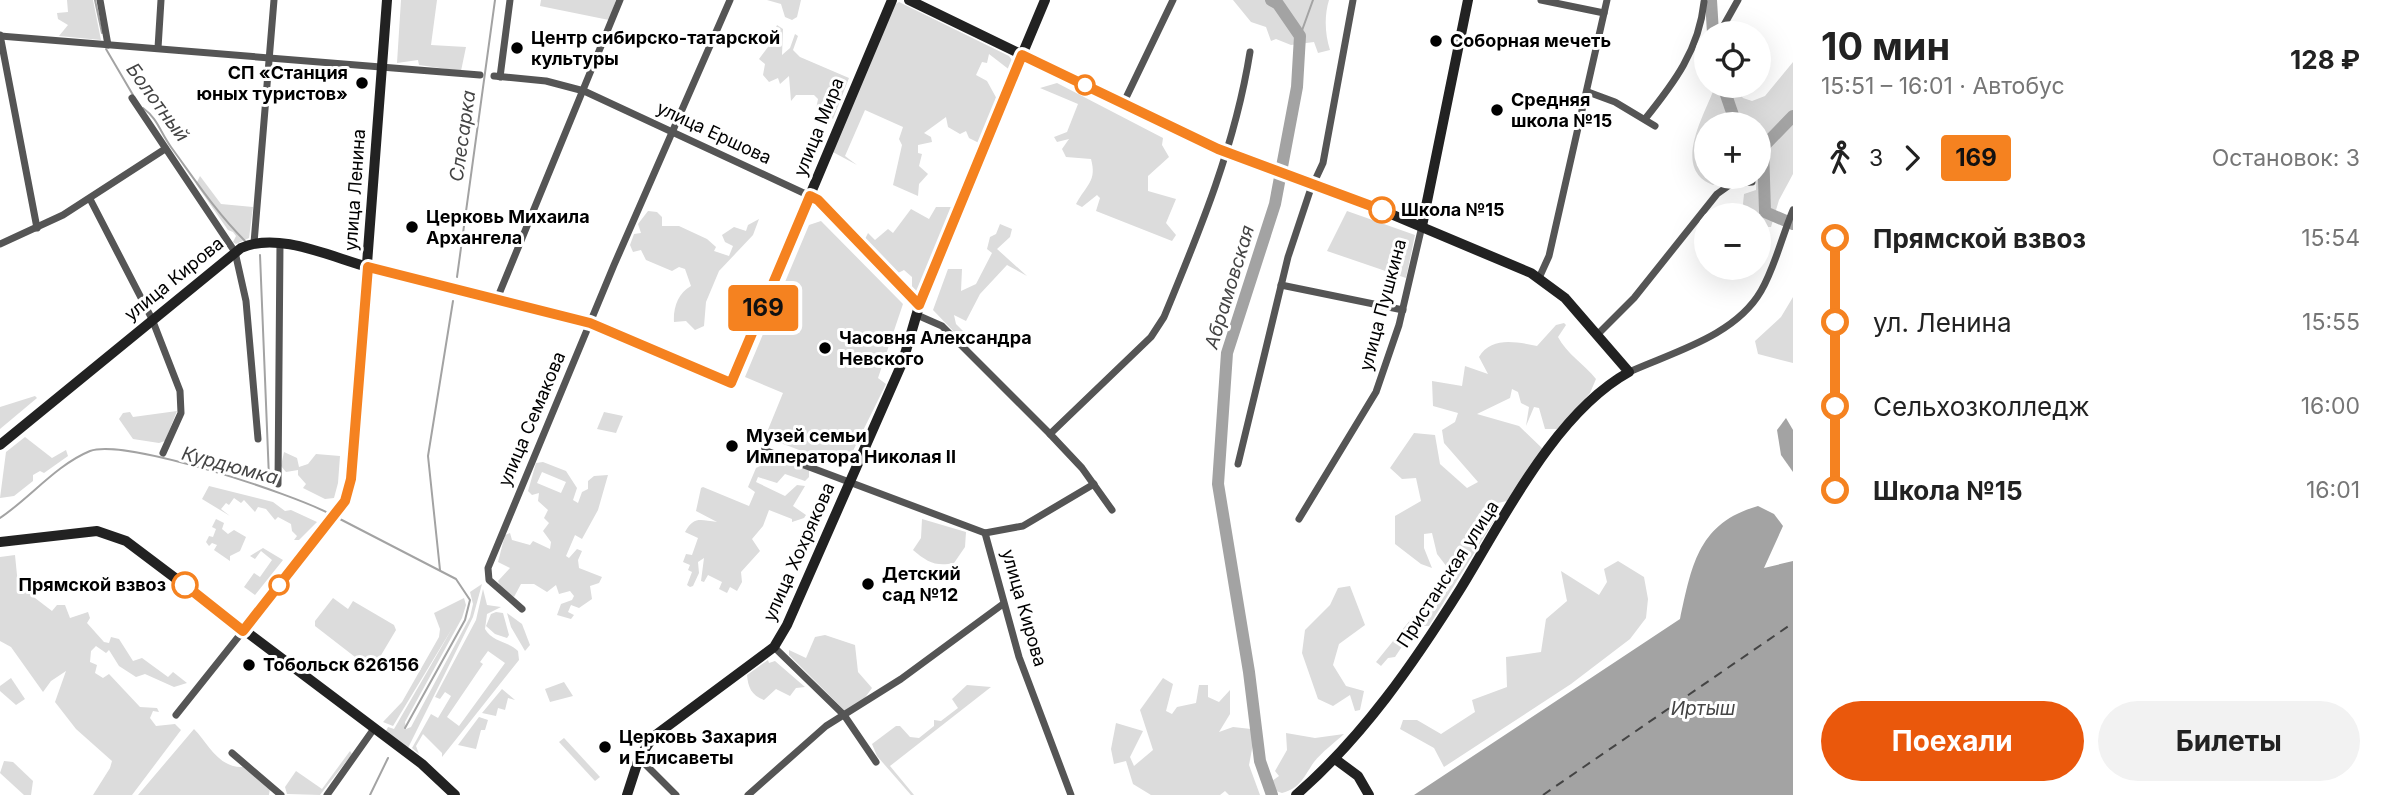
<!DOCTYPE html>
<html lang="ru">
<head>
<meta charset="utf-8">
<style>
	:root { --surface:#fff; --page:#f2f2f2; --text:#222; --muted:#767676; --accent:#ea580c }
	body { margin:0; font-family:Inter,sans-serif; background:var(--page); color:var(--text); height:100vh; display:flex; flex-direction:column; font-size:26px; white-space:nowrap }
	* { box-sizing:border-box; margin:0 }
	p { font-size:23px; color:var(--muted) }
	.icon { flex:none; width:38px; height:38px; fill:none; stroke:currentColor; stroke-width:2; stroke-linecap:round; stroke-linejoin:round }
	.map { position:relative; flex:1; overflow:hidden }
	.panel { display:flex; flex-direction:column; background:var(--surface); width:595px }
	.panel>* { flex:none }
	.badge { padding:0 14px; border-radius:5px; font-size:24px; line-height:46px }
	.tools { position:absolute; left:1694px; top:21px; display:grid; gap:14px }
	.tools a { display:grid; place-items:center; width:77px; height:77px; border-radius:50%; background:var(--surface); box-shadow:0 7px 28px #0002; font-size:35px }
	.map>.badge { position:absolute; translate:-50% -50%; box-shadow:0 0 0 4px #fff }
	.legs { display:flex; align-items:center; gap:10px; height:77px; padding:0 28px; font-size:23px }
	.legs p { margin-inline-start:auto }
	.head { display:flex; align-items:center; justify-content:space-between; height:119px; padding:0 28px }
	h1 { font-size:38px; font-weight:700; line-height:52px }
	.cta { display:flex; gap:14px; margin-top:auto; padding:14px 28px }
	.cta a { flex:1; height:80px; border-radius:42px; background:var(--accent); color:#fff; font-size:28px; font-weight:700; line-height:80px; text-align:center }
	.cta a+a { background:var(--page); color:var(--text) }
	ul { padding:0 28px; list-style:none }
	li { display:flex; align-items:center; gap:24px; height:84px; font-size:26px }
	li i { display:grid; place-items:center; width:10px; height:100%; margin:0 9px; background:currentColor }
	li i::after { content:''; width:18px; height:18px; margin:-9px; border:5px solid; border-radius:50%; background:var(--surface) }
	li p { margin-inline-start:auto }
	li:first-child i { background:linear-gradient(#0000 50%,currentColor 0) }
	li:last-child i { background:linear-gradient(currentColor 50%,#0000 0) }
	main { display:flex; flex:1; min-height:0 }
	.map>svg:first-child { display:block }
	.green { fill:#dcdcdc; fill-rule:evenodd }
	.water { fill:#a3a3a3 }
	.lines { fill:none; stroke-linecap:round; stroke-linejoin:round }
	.stream { stroke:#a3a3a3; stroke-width:2 }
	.river { stroke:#a3a3a3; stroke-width:12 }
	.ferry { stroke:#444; stroke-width:2; stroke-dasharray:9 7; stroke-linecap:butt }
	.street { stroke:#555; stroke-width:7 }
	.secondary { stroke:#222; stroke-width:10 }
	.line-1-casing { stroke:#fff; stroke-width:16 }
	.line-1 { stroke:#f58220; stroke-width:10 }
	.poi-dot { fill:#000; stroke:#fff; stroke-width:2.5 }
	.stop-1-dot { fill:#fff; stroke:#f58220; stroke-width:3.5 }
	.labels { text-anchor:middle; stroke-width:6; stroke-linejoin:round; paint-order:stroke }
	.poi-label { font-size:18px; font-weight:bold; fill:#000; stroke:#fff; text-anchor:start }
	.street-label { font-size:18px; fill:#000; stroke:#fff }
	.stop-label { font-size:18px; font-weight:bold; fill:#000; stroke:#fff; text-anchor:start }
	.water-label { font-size:19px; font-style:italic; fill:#444; stroke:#fff }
</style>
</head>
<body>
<main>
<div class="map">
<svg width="1793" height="795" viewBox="0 0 1793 795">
	<rect width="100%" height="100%" fill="#fff"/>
	<g class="green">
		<path d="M67 0H93L101 40 59 36 68 25 58 19 57 13 68 12Z"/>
		<path d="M401 0H437L431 45 466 47 461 71 419 65 418 60 397 63Z"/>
		<path d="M541 0H616L609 20 540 6Z"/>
		<path d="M767 0H801L797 17 792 20 785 17 781 4Z"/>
		<path d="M1233 0H1329C1324 16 1325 35 1330 50L1318 53 1314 42 1291 45 1276 39 1271 41 1266 27 1251 22Z"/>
		<path d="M899 2 1009 56 1014 63 1011 71 989 54 987 63 982 62 976 75 987 81 998 101 981 144 969 138 966 131 960 134 948 127 946 117 924 133 931 137 932 142 918 145V153L922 154 919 166 928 174 919 184 918 196 893 185 902 145 899 139 903 127 865 110 845 156 857 165 831 151 894 5Z"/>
		<path d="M777 25 783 29 782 55 790 48 795 34 798 36 793 50 800 57 849 78 833 119 822 109H816L818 99 814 95H796L791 101 789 76 780 84 778 78 769 82 763 75 765 64 759 59 768 47Z"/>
		<path d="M1793 62V174L1779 200 1771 227H1759V215H1749L1743 204 1744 194 1756 190 1759 124H1706V177H1725L1713 185C1670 169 1706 113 1715 86H1733L1743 98 1752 101 1765 96Z"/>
		<path d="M1057 83 1163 138 1162 145 1169 157 1148 176V191L1176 199 1166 223 1176 235 1172 241 1096 211 1100 198 1097 195 1082 207 1076 204C1087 184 1097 181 1091 159L1066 157 1062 149 1069 139 1057 142 1054 137 1067 132 1078 104 1040 88Z"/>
		<path d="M200 176 221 204 253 207 249 238 236 244 233 242 236 236 233 232 228 230 196 184Z"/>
		<path d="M936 207H952L916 298 912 288V277L904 270 898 273 890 270 887 262H883L865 239 868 233 875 240 888 229 893 233 911 209 929 219Z"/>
		<path d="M648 211 657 212 662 217V226H679L707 239 716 247 714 251 729 256 733 246 725 242 722 235 734 227 746 231 748 225 759 219 753 235 719 271 706 302 704 326 695 330 686 321 674 322C673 308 678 293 691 286L685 269 679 267 672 271 646 260 641 250 633 252 630 245 634 234 641 233 638 224Z"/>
		<path d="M1347 211 1415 235 1406 278 1327 251Z"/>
		<path d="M821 221 903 304 878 378 886 384 849 459 841 466 765 437 783 393 745 377 809 225Z"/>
		<path d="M1000 224 1012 229 1010 237 997 249 1027 276 1007 265 980 294 966 321 954 315 956 324 964 332 959 337 933 310 948 269H962L961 291 976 284 992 253 987 249 990 237 996 234Z"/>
		<path d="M1793 297V363L1758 354 1755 341 1781 317Z"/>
		<path d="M1564 323 1566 325 1558 337C1566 353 1585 365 1596 379L1590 393 1557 429H1545L1539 408 1534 407 1526 426 1529 407 1521 403 1518 392 1512 389 1510 398 1477 414 1519 426 1544 450 1507 501 1493 504 1497 516 1429 626H1422L1407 639 1395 657 1388 658 1381 666 1376 662 1424 603 1447 567 1437 554 1432 533 1424 534V548L1432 568 1421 564 1395 544V516L1421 501 1416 478 1402 479 1390 468 1414 433 1435 435 1440 464 1467 488 1478 482 1444 443 1442 430 1455 422 1458 413 1433 406 1432 381 1462 386 1465 366 1488 374 1479 357C1491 336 1517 342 1537 346L1556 325Z"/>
		<path d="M35 396 37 398 0 429V407Z"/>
		<path d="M177 411 165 441 159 443 133 439 119 419 123 413 130 412 133 417Z"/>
		<path d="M604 412 623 416 616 433 597 429Z"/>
		<path d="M25 437 52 458 66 450 68 456 44 473 40 471 33 475V481L14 496 0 498 6 452Z"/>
		<path d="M284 452 297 458 299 467 308 464 316 454 340 456 338 483 334 498 325 499 303 488 306 484 298 475V470L286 472 281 466Z"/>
		<path d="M776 458 809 470V477L805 481 785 474 777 483 758 477 756 482 785 496 797 485 805 486 793 506 806 515 804 518 792 522V519L769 510 763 526 752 539 760 551 741 572 742 582 737 591 730 587 727 593 719 589 722 582 708 575 704 582 701 581 704 558 698 562 699 573 693 586 690 587 687 585 692 572 688 570 690 565 683 562 686 554 692 555 698 538 685 532C694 516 700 520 717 522L696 511 701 488 703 487 749 506 755 492 748 487 756 468Z"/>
		<path d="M543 462 566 471 577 488 573 500 578 503 582 492 588 489V481L594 476 608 475 598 510 582 539 575 535 566 556 569 558 577 549 582 551 578 560 579 568 602 577 599 583 590 586 592 599 579 608 571 605 568 612 574 615 571 619 557 615 561 604 572 600 574 596 570 591 559 594 556 585 547 592 534 584H521L514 597 501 588 498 581 510 568 498 562 505 535 510 533 512 540 530 545 533 541 550 549 551 542 543 531 549 523 544 518 548 510 538 501 539 493 532 495 528 491 536 463ZM542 472 566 482 561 493 537 483Z"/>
		<path d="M209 486 273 502 285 511 291 510 317 522 299 540H294L297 536 292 531 291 524 278 517 275 520 266 509 258 507 255 512 244 500 241 503 234 498 229 505 226 503 221 509 230 516 202 499Z"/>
		<path d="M216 519 224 523 222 529 228 534 234 530 246 537 240 551 230 556V561L214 550 217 545 212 543 209 546 206 542 209 536 213 537 216 529 212 527Z"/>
		<path d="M922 519 966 532 965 547 954 563C936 567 927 562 913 550L921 538Z"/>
		<path d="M263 548 283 560 255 595 244 587 254 573 260 577 272 560 261 551 255 559 250 556Z"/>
		<path d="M15 555 18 585 52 611 57 605H65L70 618 88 612 90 618 87 623 104 642 109 643 111 637 119 639 133 661 142 658 168 677 173 672 187 683 174 687 145 674 136 677 119 666 109 650 106 653 96 646 91 651 90 662 97 665 95 673 103 678 109 674 140 707 157 708 159 712 153 711 150 718 156 726 175 724 181 730 132 795H93L110 768 112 761 76 729 55 702 66 671 51 681 43 692 11 647 0 641V557Z"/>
		<path d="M1618 561 1644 577 1648 599 1646 618 1630 639 1571 684 1444 767 1434 748 1400 729 1403 720H1417L1441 734 1475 712 1472 700 1507 687 1506 657 1541 652 1546 619 1567 601 1561 571 1599 595 1607 582 1604 569Z"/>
		<path d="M482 584 473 617 408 748 385 733 388 727 394 729 453 627 393 726 383 722 402 702 439 637 440 629 434 613 464 598 466 605 462 618 405 722 406 729 411 727 470 617 473 604 470 592Z"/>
		<path d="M1350 586 1365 625 1339 644 1333 665 1346 686 1364 691 1360 710 1355 711 1350 695 1333 706 1318 699 1302 653 1305 630 1330 605 1338 588Z"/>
		<path d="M483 589 487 605 501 607 487 614 485 629C492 642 508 641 518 651L519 660 442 757V753L423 734 416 746 419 754 412 748 431 714 438 718 451 696 445 692 440 699 435 697 476 620ZM488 651 505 663 459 726 447 717 483 664 480 662Z"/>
		<path d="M333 598 348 609 353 601 394 625 396 630 374 667H368L315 626V621Z"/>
		<path d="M496 612 503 613 509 635 507 638 495 634 486 626 491 614Z"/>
		<path d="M507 613 522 624 530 645 525 651 511 627Z"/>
		<path d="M825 635 855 645 858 672 872 688 864 699 845 711 789 655V650L806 658 815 637Z"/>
		<path d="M768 660 769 663 775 661 805 687 796 688 790 696 776 689 764 700C751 695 748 687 747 675Z"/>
		<path d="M11 678 25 699 16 705 0 691V686Z"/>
		<path d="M1163 678 1173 684 1166 711 1172 714 1177 707 1196 703 1199 685H1208V697L1219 702 1230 690V714L1219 732 1233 727 1251 729 1253 744 1249 765 1260 795H1229L1225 791 1220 795H1151L1133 784 1126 761 1114 764 1111 749 1116 723 1143 731 1130 757 1134 766 1153 750 1140 710Z"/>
		<path d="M564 682 573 696 550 702 545 689Z"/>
		<path d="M967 685 991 687 890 766 914 795H911L877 756 872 744 896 726H900L910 737 919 738 934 726V720L941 721 958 708 952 699Z"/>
		<path d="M502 689 515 700 508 698 505 710 498 708 496 716 482 713Z"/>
		<path d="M479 717 488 720 485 730H481L476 749 458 745Z"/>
		<path d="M194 729C208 743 218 768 243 767L270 788 269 795H138Z"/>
		<path d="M1286 733 1315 738 1344 734C1334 743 1322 752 1314 762 1304 776 1301 788 1282 793L1276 791 1272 781 1279 776 1275 771 1287 750Z"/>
		<path d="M564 738 600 777 595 781 559 742Z"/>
		<path d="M350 751 352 754 320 795 287 794 285 787 296 771 322 789Z"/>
		<path d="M4 761 13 762 33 781 31 795H24L0 773Z"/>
	</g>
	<g class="water">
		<path d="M1786 418 1793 430V472L1781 455 1777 430Z"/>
		<path d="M1758 506 1774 514 1783 526 1764 568 1793 561V795H1414L1680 619C1692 565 1698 523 1758 506Z"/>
	</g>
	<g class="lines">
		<g class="stream">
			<path d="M95 0 102 33"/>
			<path d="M1300 36 1313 0"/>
			<path d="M106 49 133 95"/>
			<path d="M143 108C158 119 160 132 171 147 195 180 216 212 245 241"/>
			<path d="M260 255 269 478"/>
			<path d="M457 277 495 0"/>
			<path d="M0 518C30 498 56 465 90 451 125 438 293 494 330 514"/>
			<path d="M338 518 456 579 470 600 465 620 405 728"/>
			<path d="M440 570 428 456 453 301"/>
			<path d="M370 795 388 758"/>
		</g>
		<g class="river">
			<path d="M1271 0 1278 4 1300 36 1297 87 1275 204 1227 353 1218 484 1249 672 1260 761 1272 795"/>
			<path d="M1711 0 1713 33"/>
			<path d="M1723 86 1736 124"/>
			<path d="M1759 146 1763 147 1765 212 1793 224"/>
			<path d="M1763 147 1793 116"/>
		</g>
		<path class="ferry" d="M1543 795 1793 623"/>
		<g class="street">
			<path d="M100 0 108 45"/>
			<path d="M1541 0 1604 13"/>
			<path d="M1720 32 1738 0"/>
			<path d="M0 35 37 228"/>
			<path d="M0 36 480 75"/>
			<path d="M158 48 161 0"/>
			<path d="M494 76 546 81 584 91 810 196 818 200 919 305"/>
			<path d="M500 77 510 0"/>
			<path d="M1588 92 1615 102 1655 126"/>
			<path d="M132 98 235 252 246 301 258 439"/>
			<path d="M1123 104 1173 0"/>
			<path d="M1645 119C1674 83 1699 50 1704 2"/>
			<path d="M90 199 152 319 180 391 181 413 163 453"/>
			<path d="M254 243 274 0"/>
			<path d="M0 244 63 215 165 149"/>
			<path d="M368 267 590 323 731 383"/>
			<path d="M1539 278 1549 256 1607 0"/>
			<path d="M1281 285 1403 310"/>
			<path d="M497 299 620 0"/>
			<path d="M917 315 942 326 1050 434 1082 468 1112 510"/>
			<path d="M1598 334 1634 298 1717 194 1731 184 1752 182"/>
			<path d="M1629 372C1673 352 1735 336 1761 291 1775 267 1782 236 1793 210"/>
			<path d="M1050 434 1151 337 1164 317C1200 230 1235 146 1250 52"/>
			<path d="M764 450 985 533 1023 526 1094 484"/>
			<path d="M1238 464 1288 257 1310 191 1323 163 1353 0"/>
			<path d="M278 484 280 244"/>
			<path d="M1299 519 1376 392 1399 325 1422 226"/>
			<path d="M985 533 1019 657 1071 795"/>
			<path d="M522 609 489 580 488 568 614 265 730 0"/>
			<path d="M774 647 844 715 876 762"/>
			<path d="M176 715 243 631"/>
			<path d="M232 753 281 795"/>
			<path d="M639 758 676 795"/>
			<path d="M327 795 373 730"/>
			<path d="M748 795 826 726 901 679 1003 604"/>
		</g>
		<g class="secondary">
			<path d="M909 0 1209 145 1367 204 1531 273 1565 298 1629 372C1555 413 1504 518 1461 588 1414 663 1363 737 1296 795"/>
			<path d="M1422 226 1468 0"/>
			<path d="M731 383 892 0"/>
			<path d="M0 445 241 248C278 231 331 257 368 267"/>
			<path d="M0 542 97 531 126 541 422 764 455 795"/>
			<path d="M243 631 341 507 350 488 387 0"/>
			<path d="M1335 759 1358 776 1369 795"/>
			<path d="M627 795 639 758 653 737 774 647 787 625 903 361 924 289 1045 0"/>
		</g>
	</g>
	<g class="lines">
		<defs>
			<path id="line-1" d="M185 585 243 631 345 501 351 479 368 267 590 323 731 383 810 196 818 200 919 305 1022 55 1218 149 1382 210"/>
		</defs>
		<use href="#line-1" class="line-1-casing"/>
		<use href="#line-1" class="line-1"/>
	</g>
	<g class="poi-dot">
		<circle cx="1436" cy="41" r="7"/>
		<circle cx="517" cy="48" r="7"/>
		<circle cx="362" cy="83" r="7"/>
		<circle cx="1497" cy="110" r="7"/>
		<circle cx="412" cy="227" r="7"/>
		<circle cx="825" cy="348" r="7"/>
		<circle cx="732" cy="446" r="7"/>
		<circle cx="868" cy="584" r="7"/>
		<circle cx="249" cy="665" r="7"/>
		<circle cx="605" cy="747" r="7"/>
	</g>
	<g class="stop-1-dot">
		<circle cx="1085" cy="85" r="9"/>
		<circle cx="1382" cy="210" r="12"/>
		<circle cx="185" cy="585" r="12"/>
		<circle cx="279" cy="585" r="9"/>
	</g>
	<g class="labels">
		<g class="poi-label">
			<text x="531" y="44">Центр сибирско-татарской<tspan x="531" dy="21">культуры</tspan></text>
			<text x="1450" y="47">Соборная мечеть</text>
			<text x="348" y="79" text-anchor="end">СП «Станция<tspan x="348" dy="21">юных туристов»</tspan></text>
			<text x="1511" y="106">Средняя<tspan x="1511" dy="21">школа №15</tspan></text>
			<text x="426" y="223">Церковь Михаила<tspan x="426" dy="21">Архангела</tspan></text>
			<text x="839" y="344">Часовня Александра<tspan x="839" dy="21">Невского</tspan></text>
			<text x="746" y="442">Музей семьи<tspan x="746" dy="21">Императора Николая II</tspan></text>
			<text x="882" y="580">Детский<tspan x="882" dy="21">сад №12</tspan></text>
			<text x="263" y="671">Тобольск 626156</text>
			<text x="619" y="743">Церковь Захария<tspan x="619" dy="21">и Елисаветы</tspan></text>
		</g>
		<g class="street-label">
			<text transform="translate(819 127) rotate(-68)" y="6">улица Мира</text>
			<text transform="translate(714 133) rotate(25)" y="6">улица Ершова</text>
			<text transform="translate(355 190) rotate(-86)" y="6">улица Ленина</text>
			<text transform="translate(174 279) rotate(-39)" y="6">улица Кирова</text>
			<text transform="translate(1383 305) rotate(-75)" y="6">улица Пушкина</text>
			<text transform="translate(532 419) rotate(-67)" y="6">улица Семакова</text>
			<text transform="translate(799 552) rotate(-66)" y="6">улица Хохрякова</text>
			<text transform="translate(1448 574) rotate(-57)" y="6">Пристанская улица</text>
			<text transform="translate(1024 608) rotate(74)" y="6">улица Кирова</text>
		</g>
		<g class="stop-label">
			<text x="1401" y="216">Школа №15</text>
			<text x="166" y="591" text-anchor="end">Прямской взвоз</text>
		</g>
		<g class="water-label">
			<text transform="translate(158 102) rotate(54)" y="7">Болотный</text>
			<text transform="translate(462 136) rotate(-82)" y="7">Слесарка</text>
			<text transform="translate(1229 287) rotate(-73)" y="7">Абрамовская</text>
			<text transform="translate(230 465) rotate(15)" y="7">Курдюмка</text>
			<text x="1703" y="715">Иртыш</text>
		</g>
	</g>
</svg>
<div class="tools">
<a><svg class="icon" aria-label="locate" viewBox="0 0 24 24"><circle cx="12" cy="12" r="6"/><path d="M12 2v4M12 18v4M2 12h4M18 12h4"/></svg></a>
<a>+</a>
<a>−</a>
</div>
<b class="badge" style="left:763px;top:308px;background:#f58220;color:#111">169</b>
</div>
<section class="panel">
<div class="head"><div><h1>10 мин</h1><p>15:51 – 16:01 · Автобус</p></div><b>128 ₽</b></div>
<div class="legs"><svg class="icon" aria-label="walk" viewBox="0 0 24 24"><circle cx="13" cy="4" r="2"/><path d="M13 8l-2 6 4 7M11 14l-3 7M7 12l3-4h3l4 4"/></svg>3<svg class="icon" aria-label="forward" viewBox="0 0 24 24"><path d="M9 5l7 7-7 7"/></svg><b class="badge" style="background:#f58220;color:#111">169</b><p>Остановок: 3</p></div>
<ul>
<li><i style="color:#f58220"></i><b>Прямской взвоз</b><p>15:54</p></li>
<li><i style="color:#f58220"></i><span>ул. Ленина</span><p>15:55</p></li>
<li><i style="color:#f58220"></i><span>Сельхозколледж</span><p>16:00</p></li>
<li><i style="color:#f58220"></i><b>Школа №15</b><p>16:01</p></li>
</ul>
<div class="cta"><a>Поехали</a><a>Билеты</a></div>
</section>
</main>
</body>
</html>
